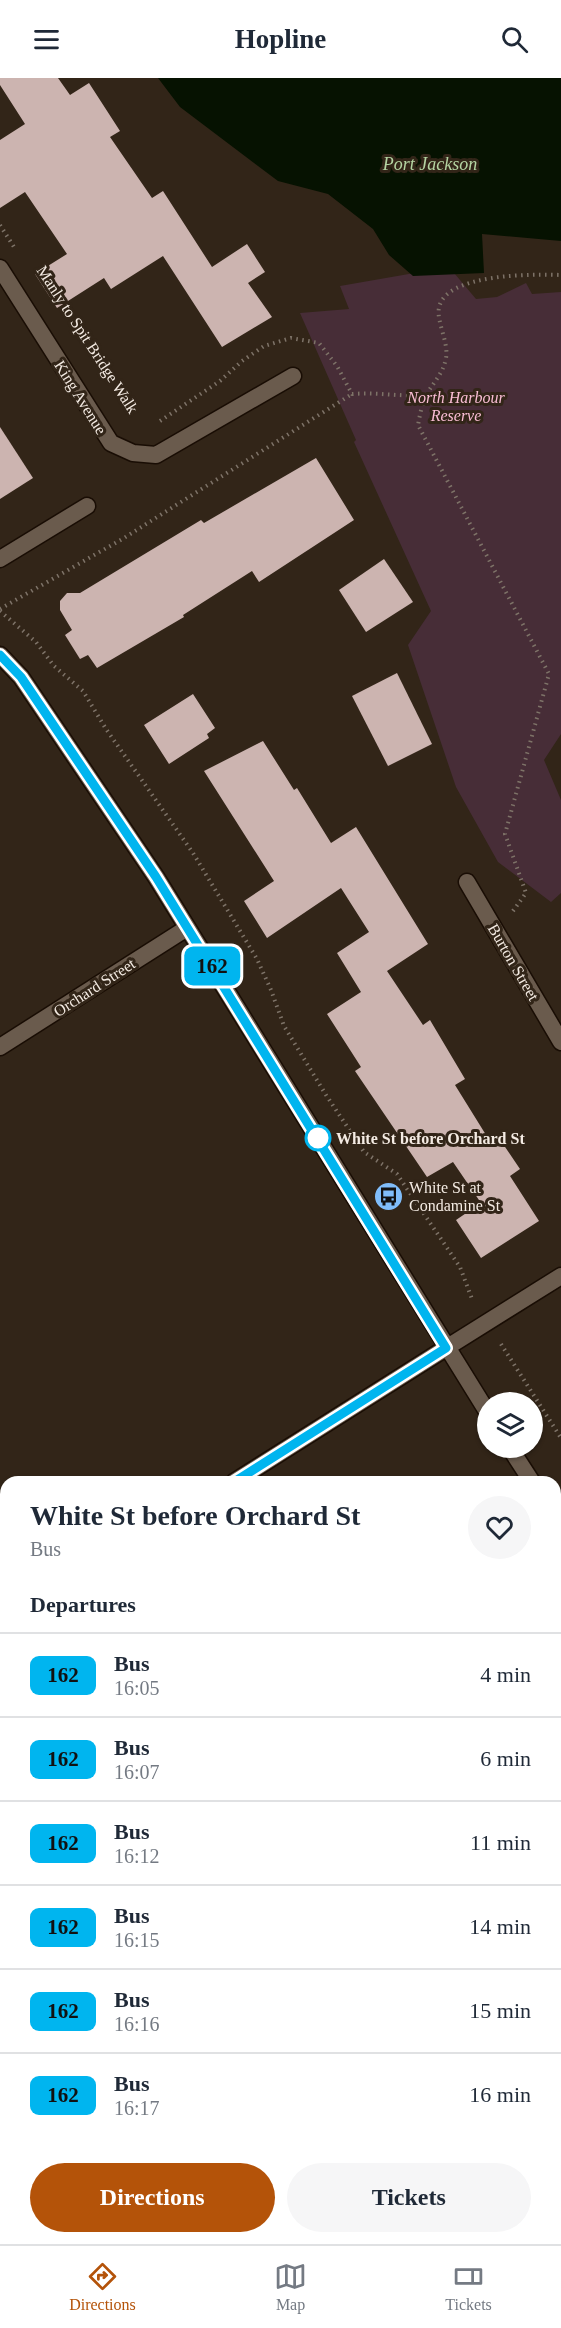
<!DOCTYPE html>
<html lang="en">
<head>
<meta charset="utf-8">
<style>
	:root { --surface:#fff; --page:#f6f6f7; --text:#1f2937; --muted:#747a83; --line:#e0e1e3; --accent:#b45309 }
	body { margin:0; font-family:"Times New Roman",serif; background:var(--page); color:var(--text); height:100vh; display:flex; flex-direction:column; font-size:22px; white-space:nowrap }
	* { box-sizing:border-box; margin:0 }
	p { font-size:20px; color:var(--muted) }
	.icon { flex:none; width:33px; height:33px; fill:none; stroke:currentColor; stroke-width:2; stroke-linecap:round; stroke-linejoin:round }
	.map { position:relative; flex:1; overflow:hidden }
	.sheet { position:absolute; left:0px; top:1398px; width:561px; height:768px; display:flex; flex-direction:column; background:var(--surface); border-radius:18px 18px 0 0; box-shadow:0 2px 4px #0004 }
	.sheet>* { flex:none }
	.badge { padding:0 12px; border-radius:9px; font-size:21px; line-height:39px }
	.controls { position:absolute; left:477px; top:1314px; display:grid; gap:12px }
	.controls a { display:grid; place-items:center; width:66px; height:66px; border-radius:50%; background:var(--surface); box-shadow:0 2px 4px #0004; font-size:30px }
	.map>.badge { position:absolute; translate:-50% -50%; box-shadow:0 0 0 3px #fff }
	h2 { padding:0 30px; font-size:22px; line-height:54px }
	.round { display:grid; place-items:center; flex:none; width:63px; height:63px; border-radius:32px; background:var(--page) }
	.headline { display:flex; align-items:center; justify-content:space-between; height:102px; padding:0 30px }
	h1 { font-size:28px; font-weight:800; line-height:45px }
	.cta { display:flex; gap:12px; margin-top:auto; padding:12px 30px }
	.cta a { flex:1; height:69px; border-radius:36px; background:var(--accent); color:#fff; font-size:24px; font-weight:800; line-height:69px; text-align:center }
	.cta a+a { background:var(--page); color:var(--text) }
	ul { padding:0; list-style:none }
	li { display:flex; align-items:center; gap:18px; height:84px; padding:0 30px; border-top:2px solid var(--line) }
	li div { flex:1 }
	li b { display:block; font-size:22px }
	li em { font-style:normal }
	li .badge { min-width:66px; font-weight:700; text-align:center }
	header { display:flex; justify-content:space-between; align-items:center; height:78px; padding:0 30px; background:var(--surface); font-size:27px; font-weight:800 }
	.menu { display:flex; justify-content:space-around; align-items:center; height:84px; border-top:2px solid var(--line); background:var(--surface); font-size:16px; color:var(--muted) }
	.menu a { display:grid; justify-items:center; gap:3px }
	.menu .selected { color:var(--accent) }
	.map>svg:first-child { display:block }
	.green { fill:#472d37 }
	.water { fill:#061201 }
	.building { fill:#ccb4b0 }
	.lines { fill:none; stroke-linecap:round; stroke-linejoin:round }
	.minor-casing { stroke:#190d04; stroke-width:19 }
	.tertiary-casing { stroke:#190d04; stroke-width:19 }
	.path { stroke:#7e7368; stroke-width:4; stroke-dasharray:1.5 4.5; stroke-linecap:butt }
	.minor { stroke:#6a5b4d; stroke-width:16 }
	.tertiary { stroke:#6a5b4d; stroke-width:16 }
	.line-casing { stroke:#fff; stroke-width:14 }
	.line { stroke:#00b5ef; stroke-width:9 }
	.stop-dot { fill:#fff; stroke:#00b5ef; stroke-width:3 }
	.labels { text-anchor:middle; stroke-width:6; stroke-linejoin:round; paint-order:stroke }
	.street-label { font-size:16px; fill:#f4ebe3; stroke:#322518 }
	.park-label { font-size:16px; font-style:italic; fill:#f9bdd4; stroke:#322518 }
	.stop-label { font-size:16px; font-weight:bold; fill:#f4ebe3; stroke:#322518; text-anchor:start }
	.poi-label { font-size:16px; fill:#f4ebe3; stroke:#322518; text-anchor:start }
	.water-label { font-size:18px; font-style:italic; fill:#b4d4a2; stroke:#322518 }
</style>
</head>
<body>
<header><svg class="icon" aria-label="menu" viewBox="0 0 24 24"><path d="M4 6h16M4 12h16M4 18h16"/></svg>Hopline<svg class="icon" aria-label="search" viewBox="0 0 24 24"><circle cx="10" cy="10" r="6"/><path d="M15 15l6 6"/></svg></header>
<div class="map">
<svg width="561" height="2166" viewBox="0 0 561 2166">
	<rect width="100%" height="100%" fill="#322518"/>
	<path class="green" d="M449 189 476 221 497 219 526 205 532 216 561 214V656L544 682 561 722V815L551 824 498 784 456 709 408 567 431 533 354 364 356 362 300 235 349 231 340 208Z"/>
	<path class="water" d="M158 0H561V163L482 156 484 195 413 198 389 177 373 151 328 116 278 103 180 29Z"/>
	<g class="building">
		<path d="M0 0H58L70 17 89 5 120 53 110 59 152 120 163 113 212 189 247 166 265 194 248 205 272 239 222 269 163 178 111 211 104 200 57 230 35 196 67 176 25 114 0 130V62L25 46 0 7Z"/>
		<path d="M0 349 33 400 0 421Z"/>
		<path d="M316 380 354 442 259 504 252 493 183 537 184 539 97 590 88 577 80 581 65 557 72 552 60 532V523L67 515H80L201 442 204 445Z"/>
		<path d="M384 481 413 524 366 554 339 512Z"/>
		<path d="M397 595 432 666 388 688 352 618Z"/>
		<path d="M193 616 215 650 207 656 209 660 169 686 144 647Z"/>
		<path d="M263 663 294 712 297 710 331 765 356 749 428 866 387 893 423 947 430 942 465 1001 455 1007 491 1065 499 1060 520 1091 510 1098 539 1143 481 1180 456 1142 481 1125 453 1084 427 1099 355 993 361 989 327 936 361 914 337 875 369 854 341 810 267 860 244 823 274 803 204 693Z"/>
	</g>
	<g class="lines">
		<defs>
			<g id="minor">
				<path d="M0 190 111 365 133 375 156 377 293 298"/>
				<path d="M0 481 87 428"/>
				<path d="M467 804 561 964"/>
				<path d="M0 969 187 850"/>
				<path d="M446 1270 561 1198"/>
				<path d="M555 1781 561 1777"/>
				<path d="M0 2131 6 2127"/>
			</g>
			<g id="tertiary">
				<path d="M0 577 21 599 156 799 488 1335"/>
				<path d="M510 1370 532 1404"/>
				<path d="M234 1404 446 1270"/>
				<path d="M555 1441 561 1450"/>
				<path d="M0 1549 6 1545"/>
			</g>
		</defs>
		<use href="#minor" class="minor-casing"/>
		<use href="#tertiary" class="tertiary-casing"/>
		<g class="path">
			<path d="M0 147 14 169"/>
			<path d="M160 343 220 303 242 283 264 268 291 260 319 265 337 288 352 316C377 314 401 319 426 317"/>
			<path d="M0 531 124 460 352 316"/>
			<path d="M0 533 36 564 54 588 83 613 106 651 193 775 257 881 271 912 284 948 326 1017 364 1074 397 1096 460 1189 472 1221"/>
			<path d="M513 833 526 815 505 756 549 596 418 347C420 337 422 324 427 316 434 303 443 296 446 280 449 265 436 242 439 230 445 195 534 196 561 197"/>
			<path d="M501 1266 561 1360"/>
			<path d="M555 1730 561 1726"/>
			<path d="M0 2078 6 2074"/>
		</g>
		<use href="#minor" class="minor"/>
		<use href="#tertiary" class="tertiary"/>
	</g>
	<g class="lines">
		<defs>
			<path id="line" d="M0 577 21 599 156 799 446 1270 234 1404"/>
		</defs>
		<use href="#line" class="line-casing"/>
		<use href="#line" class="line"/>
	</g>
	<defs>
		<symbol id="bus-disc" viewBox="-11 -11 22 22"><circle r="9.5" fill="#80bdfa" stroke="#322518"/><path d="M-5-6H5V4H4V6H2V4H-2V6H-4V4H-5ZM-3.5-4V0h7V-4ZM-3.5 1.2v1.5H-2V1.2ZM2 1.2v1.5H3.5V1.2Z" fill="#111"/></symbol>
	</defs>
	<g fill-rule="evenodd">
		<use href="#bus-disc" x="372" y="1102" width="33" height="33"/>
	</g>
	<circle class="stop-dot" cx="318" cy="1060" r="12"/>
	<g class="labels">
		<g class="street-label">
			<text transform="translate(88 261) rotate(57)" y="6">Manly to Spit Bridge Walk</text>
			<text transform="translate(81 319) rotate(58)" y="6">King Avenue</text>
			<text transform="translate(514 884) rotate(60)" y="6">Burton Street</text>
			<text transform="translate(94 909) rotate(-33)" y="6">Orchard Street</text>
		</g>
		<g class="park-label">
			<text x="456" y="325">North Harbour<tspan x="456" dy="18">Reserve</tspan></text>
		</g>
		<g class="stop-label">
			<text x="336" y="1066">White St before Orchard St</text>
		</g>
		<g class="poi-label">
			<text x="409" y="1115">White St at<tspan x="409" dy="18">Condamine St</tspan></text>
		</g>
		<g class="water-label">
			<text x="430" y="92">Port Jackson</text>
		</g>
	</g>
</svg>
<div class="controls">
<a><svg class="icon" aria-label="layers" viewBox="0 0 24 24"><path d="M12 4l9 5-9 5-9-5zM3 14l9 5 9-5"/></svg></a>
</div>
<b class="badge" style="left:212px;top:888px;background:#00b5ef;color:#111">162</b>
<section class="sheet">
<div class="headline"><div><h1>White St before Orchard St</h1><p>Bus</p></div><a class="round"><svg class="icon" aria-label="heart" viewBox="0 0 24 24"><path d="M12 20l-8-8c-3-5 5-10 8-4 3-6 11-1 8 4z"/></svg></a></div>
<h2>Departures</h2>
<ul>
<li><span class="badge" style="background:#00b5ef;color:#111">162</span><div><b>Bus</b><p>16:05</p></div><em>4 min</em></li>
<li><span class="badge" style="background:#00b5ef;color:#111">162</span><div><b>Bus</b><p>16:07</p></div><em>6 min</em></li>
<li><span class="badge" style="background:#00b5ef;color:#111">162</span><div><b>Bus</b><p>16:12</p></div><em>11 min</em></li>
<li><span class="badge" style="background:#00b5ef;color:#111">162</span><div><b>Bus</b><p>16:15</p></div><em>14 min</em></li>
<li><span class="badge" style="background:#00b5ef;color:#111">162</span><div><b>Bus</b><p>16:16</p></div><em>15 min</em></li>
<li><span class="badge" style="background:#00b5ef;color:#111">162</span><div><b>Bus</b><p>16:17</p></div><em>16 min</em></li>
</ul>
<div class="cta"><a>Directions</a><a>Tickets</a></div>
</section>
</div>
<nav class="menu">
<a class="selected"><svg class="icon" aria-label="directions" viewBox="0 0 24 24"><path d="M12 3l9 9-9 9-9-9zM9 14v-3h6M13 9l2 2-2 2"/></svg>Directions</a>
<a><svg class="icon" aria-label="map" viewBox="0 0 24 24"><path d="M3 6l6-2 6 2 6-2v14l-6 2-6-2-6 2zM9 4v14M15 6v14"/></svg>Map</a>
<a><svg class="icon" aria-label="tickets" viewBox="0 0 24 24"><path d="M3 7h18v10H3zM15 7v10"/></svg>Tickets</a>
</nav>
</body>
</html>
